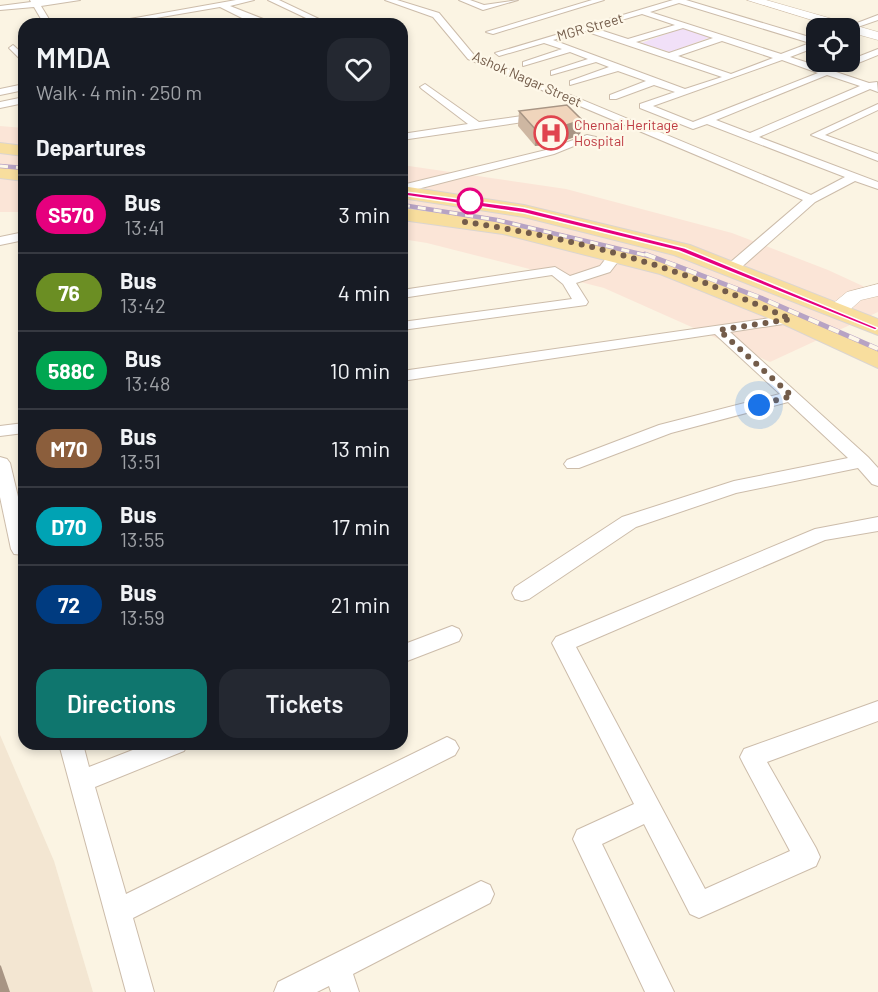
<!DOCTYPE html>
<html lang="en">
<head>
<meta charset="utf-8">
<style>
	:root { --surface:#171b24; --page:#242831; --text:#f1f3f6; --muted:#9ea1a6; --line:#363941; --accent:#0f766e }
	body { margin:0; font-family:Barlow,sans-serif; background:var(--page); color:var(--text); height:100vh; display:flex; flex-direction:column; font-size:22px; white-space:nowrap }
	* { box-sizing:border-box; margin:0 }
	p { font-size:20px; color:var(--muted) }
	.icon { flex:none; width:33px; height:33px; fill:none; stroke:currentColor; stroke-width:2; stroke-linecap:round; stroke-linejoin:round }
	.map { position:relative; flex:1; overflow:hidden }
	.sheet { position:absolute; left:18px; top:18px; width:390px; height:732px; display:flex; flex-direction:column; background:var(--surface); border-radius:18px; box-shadow:0 3px 9px #0003 }
	.sheet>* { flex:none }
	.badge { padding:0 12px; border-radius:20px; font-size:21px; line-height:39px }
	.buttons { position:absolute; left:806px; top:18px; display:grid; gap:12px }
	.buttons a { display:grid; place-items:center; width:54px; height:54px; border-radius:12px; background:var(--surface); box-shadow:0 3px 9px #0003; font-size:30px }
	.you { position:absolute; width:30px; height:30px; margin:-15px; border:4px solid #fff; border-radius:50%; background:#1a73e8; box-shadow:0 0 0 9px #1a73e833 }
	.map>.badge { position:absolute; translate:-50% -50%; box-shadow:0 0 0 3px #fff }
	h2 { padding:0 18px; font-size:22px; line-height:54px }
	.round { display:grid; place-items:center; flex:none; width:63px; height:63px; border-radius:18px; background:var(--page) }
	.overview { display:flex; align-items:center; justify-content:space-between; height:102px; padding:0 18px }
	h1 { font-size:28px; font-weight:600; line-height:45px }
	.action { display:flex; gap:12px; margin-top:auto; padding:12px 18px }
	.action a { flex:1; height:69px; border-radius:18px; background:var(--accent); color:#fff; font-size:24px; font-weight:600; line-height:69px; text-align:center }
	.action a+a { background:var(--page); color:var(--text) }
	ul { padding:0; list-style:none }
	li { display:flex; align-items:center; gap:18px; height:78px; padding:0 18px; border-top:2px solid var(--line) }
	li div { flex:1 }
	li b { display:block; font-size:22px }
	li em { font-style:normal }
	li .badge { min-width:66px; font-weight:700; text-align:center }
	.map>svg:first-child { display:block }
	.residential { fill:#f3e6d2 }
	.commercial { fill:#fbe5d7 }
	.education { fill:#f1e0f8 }
	.lines { fill:none; stroke-linecap:round; stroke-linejoin:round }
	.street-casing { stroke:#ccbcaa; stroke-width:2 }
	.secondary-casing { stroke:#cfbda8; stroke-width:1 }
	.primary-casing { stroke:#dbd5d0; stroke-width:2 }
	.street { fill:#fff; fill-rule:evenodd }
	.secondary { fill:#fff; fill-rule:evenodd }
	.primary { fill:#f8de9e; fill-rule:evenodd }
	.rail-far1-casing { stroke:#b7a3c4; stroke-width:4.5 }
	.rail-casing { stroke:#b7a3c4; stroke-width:5 }
	.rail-far1 { stroke:#fef8e9; stroke-width:3; stroke-dasharray:8; stroke-linecap:butt }
	.rail { stroke:#fef8e9; stroke-width:4; stroke-dasharray:11; stroke-linecap:butt }
	.wall { fill:#ceb7a2 }
	.shaded-wall { fill:#a89584 }
	.building { fill:#f0d5bc; stroke:#a89584; stroke-width:1.5 }
	.line { fill:#e6007e; stroke:#fff; stroke-width:1.5 }
	.walk { stroke:#735c4a; stroke-width:6; stroke-dasharray:0 10.8 }
	.stop-dot { fill:#fff; stroke:#e6007e; stroke-width:3 }
	.labels { text-anchor:middle; stroke-width:4.5; stroke-linejoin:round; paint-order:stroke }
	.far-street-label { font-size:14px; fill:#735c4a; stroke:#fef8e9 }
	.far-health-label { font-size:14px; fill:#be3a42; stroke:#fef8e9; text-anchor:start }
</style>
</head>
<body>
<div class="map">
<svg width="878" height="992" viewBox="0 0 878 992">
	<rect width="100%" height="100%" fill="#fbf4e3"/>
	<path class="residential" d="M0 735 54 861 93 992H0Z"/>
	<g class="commercial">
		<path d="M0 126 24 128V212H0Z"/>
		<path d="M402 165 566 189 732 233 828 270 878 293V312L770 362 604 288 427 243 402 239Z"/>
	</g>
	<path class="education" d="M686 27 714 36 670 52 641 43Z"/>
	<g class="lines">
		<defs>
			<g id="street">
				<path d="M30 0H80L41 6 52 24H44L34 7 0 10V6L31 2Z"/>
				<path d="M236 0H254L230 6 276 24H263L244 19 220 7 121 24H102Z"/>
				<path d="M268 0H279L319 19 300 24H282L306 18Z"/>
				<path d="M385 0H397L439 13 474 55 811 195 845 177 707 124 693 129 640 108V104L675 92 654 85 616 99H610V95L646 81 618 71 570 85V81L609 67 596 62 551 75V71L588 59 570 52 523 66V62L562 49 544 43 499 56 495 53 673 0H686L816 39V47L790 57 827 69 878 49V55L836 72 869 83 877 82 878 92 870 89 759 137 878 182V189L855 181 815 202 736 272H726V266L803 200 468 59 433 17ZM679 3 810 43 781 54 650 12ZM642 14 675 25 628 39 594 28ZM683 28 713 38 669 53 636 42ZM585 31 722 77 685 89 553 40ZM722 41 773 58 731 74 678 56ZM782 60 818 73 693 122 653 106ZM827 75 860 86 750 133 716 120Z"/>
				<path d="M459 0H470L484 5 518 0 483 10Z"/>
				<path d="M592 0H604L493 34 486 32Z"/>
				<path d="M878 15V20L849 30 844 28Z"/>
				<path d="M13 45 24 55V63L9 48Z"/>
				<path d="M24 84V90L0 95V89Z"/>
				<path d="M425 84 479 122 543 113 548 116 543 119 402 140V134L468 124 422 89 420 87Z"/>
				<path d="M24 97V103L0 108V102Z"/>
				<path d="M878 104V110L825 135 878 154V161L811 135Z"/>
				<path d="M587 135 596 137 554 154 402 193V185L546 150Z"/>
				<path d="M24 232V240L0 245V237Z"/>
				<path d="M616 251 623 255 610 272 576 283 588 302 586 305 402 330V322L572 299 563 284 552 275 402 298V290L555 267 570 276 600 266 611 252Z"/>
				<path d="M791 315 796 316 798 319 796 322 730 332 868 457 878 468V486L872 484 858 468 736 493 636 527 529 599 522 601 515 599 512 593 515 587 622 517 734 481 848 458 788 402 671 433 579 468H567L564 464 567 460 659 425 780 394 715 334 402 381V371Z"/>
				<path d="M24 423V433L0 436V426Z"/>
				<path d="M0 457 7 459 10 463 24 522V555L14 554 11 549 0 497Z"/>
				<path d="M878 517V531L825 540 576 647 705 889 790 851 744 765 740 757 744 749 878 701V721L767 762 816 848 820 857 816 866 699 918 690 914 644 824 602 844 674 992H645L573 839 577 830 634 804 552 643 556 637 815 529Z"/>
				<path d="M452 626 459 629 462 635 459 641 402 663V645Z"/>
				<path d="M447 737 455 741 459 748 455 755 133 918 154 992H126L59 744H83L89 767 148 744H188L184 751 95 787 126 894Z"/>
				<path d="M481 881 490 885 494 894 490 903 353 974 359 992H331L329 986 317 992H274L278 982Z"/>
			</g>
			<g id="secondary">
				<path d="M747 0H766L878 32V40L849 32V28H838Z"/>
				<path d="M878 284V296L861 300 844 315H828L825 310 847 292Z"/>
			</g>
			<g id="primary">
				<path d="M0 143 24 146V156L0 153Z"/>
				<path d="M0 166 24 169V181L0 178Z"/>
				<path d="M402 186 524 205 690 245 878 319V335L674 255 524 217 402 198Z"/>
				<path d="M402 208 503 222 676 264 799 314 878 350V368L783 324 660 274 503 234 402 220Z"/>
			</g>
		</defs>
		<use href="#street" class="street-casing"/>
		<use href="#secondary" class="secondary-casing"/>
		<use href="#primary" class="primary-casing"/>
		<use href="#street" class="street"/>
		<use href="#secondary" class="secondary"/>
		<use href="#primary" class="primary"/>
		<defs>
			<g id="rail-far1">
				<path d="M0 166 24 168"/>
				<path d="M402 205 497 220 649 256"/>
			</g>
			<path id="rail" d="M645 254 761 298 878 349"/>
		</defs>
		<use href="#rail-far1" class="rail-far1-casing"/>
		<use href="#rail" class="rail-casing"/>
		<use href="#rail-far1" class="rail-far1"/>
		<use href="#rail" class="rail"/>
	</g>
	<path class="wall" d="M519 111 582 120 580 135 558 143 535 146 518 126Z"/>
	<g class="shaded-wall">
		<path d="M582 120 580 135 558 143 535 146 536 130Z"/>
		<path d="M0 965 1 966 10 992H0Z"/>
	</g>
	<path class="building" d="M567 105 582 120 560 127 536 130 519 111Z"/>
	<path class="line" d="M399 191 524 208 685 248 878 328 875 330 679 251 524 213 402 195Z"/>
	<g class="lines">
		<path class="walk" d="M470 201 465 222C532 232 602 247 667 269 709 283 750 302 791 319L719 330 792 396 759 405"/>
	</g>
	<defs>
		<symbol id="hospital-ring" viewBox="-11 -11 22 22"><circle r="9.5" fill="#fef8e9" stroke="#e0444e" stroke-width="1.5"/><path d="M-5-5h3v3.5h4V-5h3V5h-3V1.5h-4V5h-3Z" fill="#e0444e"/></symbol>
	</defs>
	<g fill-rule="evenodd">
		<use href="#hospital-ring" x="532" y="114" width="38" height="38"/>
	</g>
	<circle class="stop-dot" cx="470" cy="201" r="12"/>
	<g class="labels">
		<g class="far-street-label">
			<text transform="translate(590 27) rotate(-16)" y="5">MGR Street</text>
			<text transform="translate(527 79) rotate(24)" y="5">Ashok Nagar Street</text>
		</g>
		<g class="far-health-label">
			<text x="574" y="130">Chennai Heritage<tspan x="574" dy="16">Hospital</tspan></text>
		</g>
	</g>
</svg>
<div class="buttons">
<a><svg class="icon" aria-label="locate" viewBox="0 0 24 24"><circle cx="12" cy="12" r="6"/><path d="M12 2v4M12 18v4M2 12h4M18 12h4"/></svg></a>
</div>
<div class="you" style="left:759px;top:405px"></div>
<section class="sheet">
<div class="overview"><div><h1>MMDA</h1><p>Walk · 4 min · 250 m</p></div><a class="round"><svg class="icon" aria-label="heart" viewBox="0 0 24 24"><path d="M12 20l-8-8c-3-5 5-10 8-4 3-6 11-1 8 4z"/></svg></a></div>
<h2>Departures</h2>
<ul>
<li><span class="badge" style="background:#e6007e;color:#fff">S570</span><div><b>Bus</b><p>13:41</p></div><em>3 min</em></li>
<li><span class="badge" style="background:#6b8e23;color:#fff">76</span><div><b>Bus</b><p>13:42</p></div><em>4 min</em></li>
<li><span class="badge" style="background:#00a651;color:#fff">588C</span><div><b>Bus</b><p>13:48</p></div><em>10 min</em></li>
<li><span class="badge" style="background:#8b5e3c;color:#fff">M70</span><div><b>Bus</b><p>13:51</p></div><em>13 min</em></li>
<li><span class="badge" style="background:#00a3b4;color:#fff">D70</span><div><b>Bus</b><p>13:55</p></div><em>17 min</em></li>
<li><span class="badge" style="background:#003b80;color:#fff">72</span><div><b>Bus</b><p>13:59</p></div><em>21 min</em></li>
</ul>
<div class="action"><a>Directions</a><a>Tickets</a></div>
</section>
</div>
</body>
</html>
